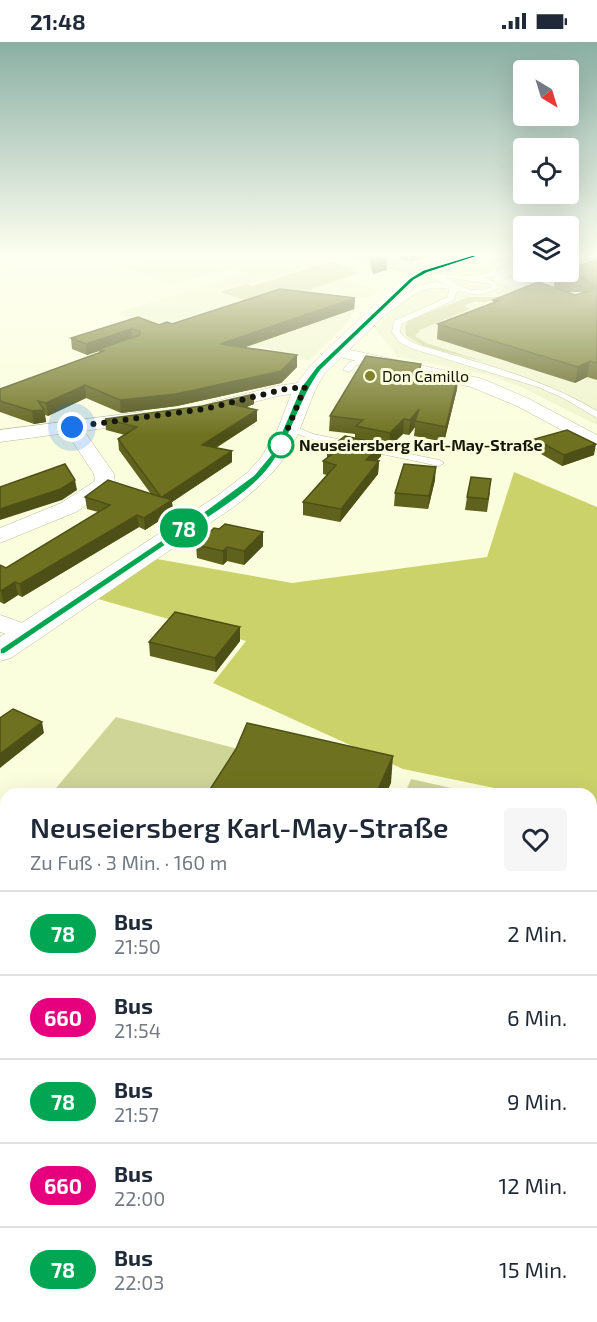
<!DOCTYPE html>
<html lang="de">
<head>
<meta charset="utf-8">
<style>
	:root { --surface:#fff; --page:#f6f6f7; --text:#1f2937; --muted:#747a83; --line:#e0e1e3 }
	body { margin:0; font-family:"Exo 2",sans-serif; background:var(--page); color:var(--text); height:100vh; display:flex; flex-direction:column; font-size:22px; white-space:nowrap }
	* { box-sizing:border-box; margin:0 }
	p { font-size:20px; color:var(--muted) }
	.icon { flex:none; width:33px; height:33px; fill:none; stroke:currentColor; stroke-width:2; stroke-linecap:round; stroke-linejoin:round }
	.map { position:relative; flex:1; overflow:hidden }
	.panel { position:absolute; left:0px; top:746px; width:597px; height:536px; display:flex; flex-direction:column; background:var(--surface); border-radius:18px 18px 0 0; box-shadow:0 6px 24px #0002 }
	.panel>* { flex:none }
	.badge { padding:0 12px; border-radius:20px; font-size:21px; line-height:39px }
	.needle { width:39px; rotate:142deg }
	.tools { position:absolute; left:513px; top:18px; display:grid; gap:12px }
	.tools a { display:grid; place-items:center; width:66px; height:66px; border-radius:6px; background:var(--surface); box-shadow:0 6px 24px #0002; font-size:30px }
	.you { position:absolute; width:30px; height:30px; margin:-15px; border:4px solid #fff; border-radius:50%; background:#1a73e8; box-shadow:0 0 0 9px #1a73e833 }
	.map>.badge { position:absolute; translate:-50% -50%; box-shadow:0 0 0 3px #fff }
	.round { display:grid; place-items:center; flex:none; width:63px; height:63px; border-radius:6px; background:var(--page) }
	.summary { display:flex; align-items:center; justify-content:space-between; height:102px; padding:0 30px }
	h1 { font-size:28px; font-weight:600; line-height:45px }
	ul { padding:0; list-style:none }
	li { display:flex; align-items:center; gap:18px; height:84px; padding:0 30px; border-top:2px solid var(--line) }
	li div { flex:1 }
	li b { display:block; font-size:22px }
	li em { font-style:normal }
	li .badge { min-width:66px; font-weight:700; text-align:center }
	.status { display:flex; justify-content:space-between; align-items:center; height:42px; padding:0 30px; background:var(--surface); direction:ltr }
	.status svg { height:16px; fill:currentColor }
	.map>svg:first-child { display:block }
	.built { fill:#eff4cb }
	.green { fill:#cfd497 }
	.forest { fill:#ccd26a }
	.lines { fill:none; stroke-linecap:round; stroke-linejoin:round }
	.service-casing { stroke:#b8bb9c; stroke-width:1 }
	.minor-casing { stroke:#b8bb9c; stroke-width:1 }
	.tertiary-casing { stroke:#b8bb9c; stroke-width:1 }
	.secondary-casing { stroke:#b8bb9c; stroke-width:1 }
	.service { fill:#fff; fill-rule:evenodd }
	.minor { fill:#fff; fill-rule:evenodd }
	.tertiary { fill:#fff; fill-rule:evenodd }
	.secondary { fill:#dddfbb; fill-rule:evenodd }
	.service-bridge-casing { stroke:#b8bb9c; stroke-width:8; stroke-linecap:butt }
	.service-bridge { stroke:#fff; stroke-width:8 }
	.wall { fill:#5f621c; fill-rule:evenodd }
	.shaded-wall { fill:#4d5016 }
	.building { fill:#6e7220; stroke:#4d5016; stroke-width:1.5 }
	.line { fill:#00a651; stroke:#fff; stroke-width:1.5 }
	.walk { stroke:#16170b; stroke-width:6; stroke-dasharray:0 10.8 }
	.poi-dot { fill:#7f832e; stroke:#fbfedd; stroke-width:2 }
	.stop-dot { fill:#fff; stroke:#00a651; stroke-width:3 }
	.labels { text-anchor:middle; stroke-width:6; stroke-linejoin:round; paint-order:stroke }
	.far-poi-label { font-size:16px; fill:#16170b; stroke:#fbfedd; text-anchor:start }
	.far-stop-label { font-size:16px; font-weight:bold; fill:#16170b; stroke:#fbfedd; text-anchor:start }
</style>
</head>
<body>
<div class="status"><b>21:48</b><svg viewBox="0 0 49 12"><path d="M0 12V9h3v3zM5 12V6h3v6zM10 12V3h3v9zM15 12V0h3v12zM26 1h20v11H26zM47 4h2v5h-2z"/></svg></div>
<div class="map">
<svg width="597" height="1280" viewBox="0 0 597 1280">
	<rect width="100%" height="100%" fill="#fbfedd"/>
	<g class="built">
		<path d="M182 214H346L221 250 261 264 341 237 379 248 372 254 355 257 357 264 347 281 309 319 261 304 231 315 117 271 244 232 229 227 171 242 121 224Z"/>
		<path d="M350 214H523L524 230H568L569 214H597V383L523 346 489 333 398 315 375 286 428 236Z"/>
	</g>
	<g class="green">
		<path d="M329 220 353 226 349 228 360 231 261 264 220 250 247 242 252 244Z"/>
		<path d="M469 255H498L484 261 476 259 464 264 470 267 420 288 415 294 426 301 485 320 423 304 406 293 405 284 409 278Z"/>
		<path d="M116 675 242 708 213 751 51 752Z"/>
		<path d="M411 737 473 751H405Z"/>
		<path d="M591 779 597 780V992L591 990Z"/>
		<path d="M591 1003 597 1005V1280H423L409 1275H591Z"/>
	</g>
	<path class="forest" d="M514 430 597 465V768L591 767V752L519 751 403 727 213 641 246 599 98 557 157 517 292 541 487 515Z"/>
	<g class="lines">
		<defs>
			<g id="service">
				<path d="M22 214H32L0 223V219Z"/>
				<path d="M392 214H401L388 219 385 217Z"/>
				<path d="M508 217 510 220 500 223 495 234 483 236 496 240 498 247 479 253 457 249 454 258 401 282 400 290 405 296 416 302C478 321 541 335 597 369V376L563 356 538 345 410 306 399 300 392 290 394 279 448 255 449 247C418 240 404 263 379 277L372 275 420 243 436 240 445 242 423 231V229L438 232 471 234 490 231 495 221ZM445 235 491 242 492 245C472 253 461 245 445 235Z"/>
				<path d="M526 230H534L513 238 508 237Z"/>
				<path d="M371 315 375 317 374 319 355 324 350 330 343 328 349 320Z"/>
				<path d="M301 387 313 392 439 418 444 421 439 424 310 397 298 392V388Z"/>
			</g>
			<g id="minor">
				<path d="M121 214H150C144 220 127 220 121 214Z"/>
				<path d="M337 305 483 337 529 357 597 393V407L517 364 471 345 331 313 329 310 331 307Z"/>
				<path d="M305 340 311 341 314 345 311 349 278 354 219 369 213 368 210 364 213 360 277 344Z"/>
				<path d="M142 370 148 372 151 376 148 380 84 389 114 432 115 441 112 445 76 470 0 501V486L61 461 95 439 94 432 67 391 0 400V388Z"/>
				<path d="M0 573 37 586 41 591 37 596 28 599 0 590Z"/>
				<path d="M0 1150 6 1152V1196L0 1194Z"/>
				<path d="M220 1275H278L280 1280H222Z"/>
			</g>
			<path id="tertiary" d="M425 225 433 230 418 241 325 331C313 349 308 367 300 387 286 421 263 442 235 464L11 616 0 619V595L217 454 248 430 260 417 277 389 294 345 311 323 406 233Z"/>
			<path id="secondary" d="M350 214H377L424 225 459 214H483L481 217 425 235 352 217Z"/>
		</defs>
		<use href="#service" class="service-casing"/>
		<use href="#minor" class="minor-casing"/>
		<use href="#tertiary" class="tertiary-casing"/>
		<use href="#secondary" class="secondary-casing"/>
		<use href="#service" class="service"/>
		<use href="#minor" class="minor"/>
		<use href="#tertiary" class="tertiary"/>
		<use href="#secondary" class="secondary"/>
		<defs>
			<path id="service-bridge" d="M524 223 500 233 498 237 542 250"/>
		</defs>
		<use href="#service-bridge" class="service-bridge-casing"/>
		<use href="#service-bridge" class="service-bridge"/>
	</g>
	<g class="wall">
		<path d="M371 214 387 228 373 232 370 224Z"/>
		<path d="M400 214H429L411 220 400 217Z"/>
		<path d="M597 217V338L587 335 575 341 437 297 438 282 493 261V258L554 246 555 233ZM566 250H581L582 251 575 253Z"/>
		<path d="M355 256 354 267 243 306 297 325 281 341 177 364 121 371 86 356 48 374 45 373 46 380 34 382 0 370V347L99 311V309L87 313 72 307 71 296Z"/>
		<path d="M421 322V329L458 333 457 347 444 400 414 394 415 385 409 393 403 392 389 405 381 404V414L377 419H379L378 432 340 480 303 473V460L327 433 323 432V419L327 417V408L355 396V392L329 389 330 374Z"/>
		<path d="M254 352V362L246 365 257 368V379L216 406 232 409V420L172 460 173 470 145 488 139 485 22 555 18 553 4 562 0 560V523L6 526 98 470 87 467 85 455 151 452 119 408 118 397 125 393 106 388 105 377 202 364Z"/>
		<path d="M535 397 594 413 562 424 534 408Z"/>
		<path d="M435 438 428 467 394 464 395 451Z"/>
		<path d="M490 450 487 470 465 468 467 455Z"/>
		<path d="M196 503 263 504 244 523 227 519 223 523 197 516Z"/>
		<path d="M240 585V599L216 630 150 614 149 600Z"/>
		<path d="M0 798 6 800V837L0 835Z"/>
		<path d="M6 1240V1275H45L42 1280H9L0 1276V1250Z"/>
	</g>
	<g class="shaded-wall">
		<path d="M412 214H429L411 220Z"/>
		<path d="M387 218V228L373 232V223Z"/>
		<path d="M355 256 354 267 220 314V302Z"/>
		<path d="M131 287 132 298 99 307V309L87 313 86 302Z"/>
		<path d="M297 313V325L281 341 177 364 121 371 120 358Z"/>
		<path d="M590 319 587 335 575 341 578 325Z"/>
		<path d="M458 333 457 347 444 400 446 385Z"/>
		<path d="M85 343 86 356 48 374 46 361Z"/>
		<path d="M254 352V362L231 372 230 362Z"/>
		<path d="M419 367 415 379V385L409 393 410 378Z"/>
		<path d="M44 368 46 380 34 382 32 369Z"/>
		<path d="M257 368V379L202 414V403Z"/>
		<path d="M404 377 403 392 389 405 390 391Z"/>
		<path d="M382 402 381 414 365 430 366 418Z"/>
		<path d="M596 402 594 413 562 424 564 413Z"/>
		<path d="M232 409V420L172 460 173 470 145 488 144 476 162 455Z"/>
		<path d="M379 419 378 432 340 480 341 467Z"/>
		<path d="M436 425 435 438 428 467 429 454Z"/>
		<path d="M75 438 77 448 62 458 0 478V467Z"/>
		<path d="M137 473 139 485 22 555 20 542Z"/>
		<path d="M263 490V504L244 523V509Z"/>
		<path d="M227 505V519L223 523V509Z"/>
		<path d="M15 540 18 553 4 562 1 549Z"/>
		<path d="M240 585V599L216 630 215 616Z"/>
		<path d="M42 680 44 691 0 726V712Z"/>
		<path d="M393 714 391 741 386 752H376Z"/>
		<path d="M32 1275H45L42 1280H31L30 1278Z"/>
	</g>
	<g class="building">
		<path d="M371 214 387 218 373 223Z"/>
		<path d="M597 217V321L590 319 578 325 438 282 498 259 493 258 538 240 575 253 594 248 595 244 583 236H566L555 233 564 230H568V228Z"/>
		<path d="M280 247 355 256 220 302 297 313 281 329 176 352 120 358 85 343 46 361 38 359 44 368 32 369 0 359V347L104 309 99 307 140 293V289L131 287 86 302 71 296 138 275 159 283 167 280 172 282Z"/>
		<path d="M366 314 421 322 418 329 458 333 446 385 415 379 419 367 410 378 404 377 390 391 356 384 363 378 330 374Z"/>
		<path d="M254 352 230 362 257 368 202 403 232 409 162 455 172 458 144 476 137 473 20 542 15 540 1 549 0 548V523L6 526 110 463 85 455 108 438 161 455 118 397 137 385 105 377 202 364Z"/>
		<path d="M567 388 596 402 564 413 535 397Z"/>
		<path d="M345 394 382 402 366 418 379 419 341 467 303 460 336 423 323 419 335 410 327 408Z"/>
		<path d="M65 422 75 438 61 447 0 467V445Z"/>
		<path d="M404 422 436 425 429 454 395 451Z"/>
		<path d="M471 435 491 437 488 457 467 455Z"/>
		<path d="M225 482 263 490 244 509 227 505 223 509 196 503 214 486 219 487Z"/>
		<path d="M175 570 240 585 215 616 149 600Z"/>
		<path d="M13 667 42 680 0 712V676Z"/>
		<path d="M247 681 393 714 376 752H207L236 707Z"/>
		<path d="M0 798 6 800V824L0 822Z"/>
		<path d="M6 1240V1266L0 1264V1250Z"/>
	</g>
	<linearGradient id="sky" x2="0" y2="1"><stop stop-color="#8bafa4"/><stop offset="0.54" stop-color="#fdfff0"/><stop offset="1" stop-color="#fdfff0" stop-opacity="0"/></linearGradient>
	<rect width="597" height="393" fill="url(#sky)"/>
	<path class="line" d="M473 213 478 214 427 231 414 238 321 328C296 362 291 404 261 435 240 457 198 482 172 499 116 537 60 574 4 612H0V607L205 469 254 433 273 410 301 345 316 325 410 236 423 228Z"/>
	<g class="lines">
		<path class="walk" d="M72 385 205 367 285 347 305 345 281 403"/>
	</g>
	<circle class="poi-dot" cx="370" cy="334" r="6"/>
	<circle class="stop-dot" cx="281" cy="403" r="12"/>
	<g class="labels">
		<g class="far-poi-label">
			<text x="382" y="340">Don Camillo</text>
		</g>
		<g class="far-stop-label">
			<text x="299" y="409">Neuseiersberg Karl-May-Straße</text>
		</g>
	</g>
</svg>
<div class="tools">
<a><svg class="needle" viewBox="-14 -14 28 28"><path d="M0-13l5 13h-10z" fill="#e53935"/><path d="M0 13l5-13h-10z" fill="#747a83"/></svg></a>
<a><svg class="icon" aria-label="locate" viewBox="0 0 24 24"><circle cx="12" cy="12" r="6"/><path d="M12 2v4M12 18v4M2 12h4M18 12h4"/></svg></a>
<a><svg class="icon" aria-label="layers" viewBox="0 0 24 24"><path d="M12 4l9 5-9 5-9-5zM3 14l9 5 9-5"/></svg></a>
</div>
<div class="you" style="left:72px;top:385px"></div>
<b class="badge" style="left:184px;top:486px;background:#00a651;color:#fff">78</b>
<section class="panel">
<div class="summary"><div><h1>Neuseiersberg Karl-May-Straße</h1><p>Zu Fuß · 3 Min. · 160 m</p></div><a class="round"><svg class="icon" aria-label="heart" viewBox="0 0 24 24"><path d="M12 20l-8-8c-3-5 5-10 8-4 3-6 11-1 8 4z"/></svg></a></div>
<ul>
<li><span class="badge" style="background:#00a651;color:#fff">78</span><div><b>Bus</b><p>21:50</p></div><em>2 Min.</em></li>
<li><span class="badge" style="background:#e6007e;color:#fff">660</span><div><b>Bus</b><p>21:54</p></div><em>6 Min.</em></li>
<li><span class="badge" style="background:#00a651;color:#fff">78</span><div><b>Bus</b><p>21:57</p></div><em>9 Min.</em></li>
<li><span class="badge" style="background:#e6007e;color:#fff">660</span><div><b>Bus</b><p>22:00</p></div><em>12 Min.</em></li>
<li><span class="badge" style="background:#00a651;color:#fff">78</span><div><b>Bus</b><p>22:03</p></div><em>15 Min.</em></li>
</ul>
</section>
</div>
</body>
</html>
